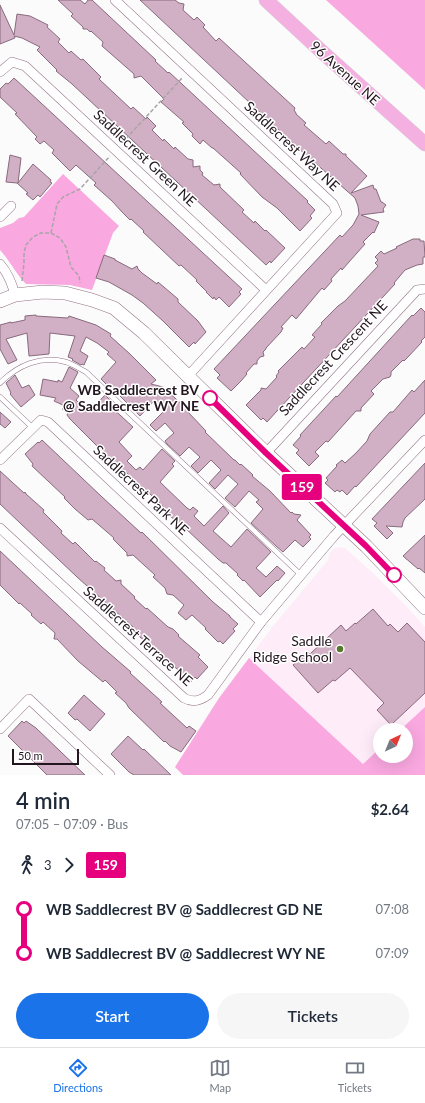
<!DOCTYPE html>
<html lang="en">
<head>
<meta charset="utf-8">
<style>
	:root { --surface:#fff; --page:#f6f6f7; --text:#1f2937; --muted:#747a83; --line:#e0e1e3; --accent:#1a73e8 }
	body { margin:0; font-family:Lato,sans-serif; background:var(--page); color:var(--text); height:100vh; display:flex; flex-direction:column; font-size:15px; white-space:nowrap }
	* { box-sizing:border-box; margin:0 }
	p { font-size:13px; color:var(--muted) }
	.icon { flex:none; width:22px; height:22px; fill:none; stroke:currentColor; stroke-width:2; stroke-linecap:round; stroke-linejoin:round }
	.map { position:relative; height:775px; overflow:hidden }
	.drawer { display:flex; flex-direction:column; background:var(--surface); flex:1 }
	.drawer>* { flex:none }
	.badge { padding:0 8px; border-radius:3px; font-size:14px; line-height:26px }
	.needle { width:26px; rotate:43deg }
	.buttons { position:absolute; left:373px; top:723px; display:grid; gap:8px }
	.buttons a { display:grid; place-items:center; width:40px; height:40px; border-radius:50%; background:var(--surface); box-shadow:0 4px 16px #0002; font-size:20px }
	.scale { position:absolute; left:12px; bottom:10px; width:67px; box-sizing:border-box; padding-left:4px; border:2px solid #22161e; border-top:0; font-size:11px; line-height:14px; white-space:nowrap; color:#22161e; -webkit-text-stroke:3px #fff; paint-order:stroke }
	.map>.badge { position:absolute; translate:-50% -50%; box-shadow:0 0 0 2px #fff }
	.legs { display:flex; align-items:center; gap:6px; height:44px; padding:0 16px; font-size:13px }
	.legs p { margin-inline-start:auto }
	.overview { display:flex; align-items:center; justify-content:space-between; height:68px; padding:0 16px }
	h1 { font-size:22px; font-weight:600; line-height:30px }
	.primary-button { display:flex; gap:8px; margin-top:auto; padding:8px 16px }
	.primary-button a { flex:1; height:46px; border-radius:24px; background:var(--accent); color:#fff; font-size:16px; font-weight:600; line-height:46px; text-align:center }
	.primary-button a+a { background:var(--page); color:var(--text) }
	ul { padding:0 16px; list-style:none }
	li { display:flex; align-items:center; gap:14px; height:44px; font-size:15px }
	li i { display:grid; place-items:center; width:6px; height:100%; margin:0 5px; background:currentColor }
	li i::after { content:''; width:10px; height:10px; margin:-5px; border:3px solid; border-radius:50%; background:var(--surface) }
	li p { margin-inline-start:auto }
	li:first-child i { background:linear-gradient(#0000 50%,currentColor 0) }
	li:last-child i { background:linear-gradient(currentColor 50%,#0000 0) }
	.tab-bar { display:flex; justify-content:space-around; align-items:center; height:56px; border-top:1px solid var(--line); background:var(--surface); font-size:11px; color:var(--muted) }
	.tab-bar a { display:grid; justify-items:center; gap:2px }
	.tab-bar .active { color:var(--accent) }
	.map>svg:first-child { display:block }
	.built { fill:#feedf8 }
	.green { fill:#faa8e0 }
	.building { fill:#d1afc5; stroke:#896a7e }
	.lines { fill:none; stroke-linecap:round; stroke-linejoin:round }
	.lane-casing { stroke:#937388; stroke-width:5.5 }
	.street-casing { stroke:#937388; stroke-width:10 }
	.secondary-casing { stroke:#937388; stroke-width:14 }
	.primary-casing { stroke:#d7d5d6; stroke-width:15 }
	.path { stroke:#a9a4a7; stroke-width:1.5; stroke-dasharray:4 2; stroke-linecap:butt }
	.lane { stroke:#fff; stroke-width:4.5 }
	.street { stroke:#fff; stroke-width:9 }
	.secondary { stroke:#fff; stroke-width:13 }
	.primary { stroke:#f4b0e0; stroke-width:14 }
	.line-1-casing { stroke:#fff; stroke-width:9 }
	.line-1 { stroke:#e6007e; stroke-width:6 }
	.stop-1-dot { fill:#fff; stroke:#e6007e; stroke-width:2 }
	.poi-dot { fill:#58782e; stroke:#fff; stroke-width:1.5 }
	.labels { text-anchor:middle; stroke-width:3; stroke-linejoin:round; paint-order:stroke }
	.street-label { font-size:14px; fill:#22161e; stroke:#fff }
	.stop-label { font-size:14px; font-weight:bold; fill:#22161e; stroke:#fff; text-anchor:end }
	.poi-label { font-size:14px; fill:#22161e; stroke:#fff; text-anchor:end }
</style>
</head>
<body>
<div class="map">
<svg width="425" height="775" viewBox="0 0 425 775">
	<rect width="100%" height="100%" fill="#fbfbfb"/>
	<path class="built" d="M339 547 345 548 373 573 408 608 425 627V707L400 730H380V748L363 764 249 658 273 626 328 560 329 554 333 549Z"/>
	<g class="green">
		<path d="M326 0H425V90Z"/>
		<path d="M63 174 119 226 113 233 92 290 70 285 26 284C16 274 10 261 0 250V228L13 223 19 218 24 217Z"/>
		<path d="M249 658 363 764 380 748V756H406V730H400L425 707V775H183L175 767 219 698Z"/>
	</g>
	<g class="building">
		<path d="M58 0H80L85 4 88 0H92L156 60 155 61 168 73 169 72 308 201 307 202 315 210 310 216 312 218 300 231 277 208 262 197 240 174 241 173 213 148H212L203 140 200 144 192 136 193 134 182 123 184 122 161 102 164 99 141 76 134 78V74L102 46 103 42 91 31 90 32 87 29H83V27L71 16 73 14Z"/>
		<path d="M140 0H175L179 3 184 4 183 10 194 20 197 17 205 25 203 27 216 41 219 38 295 108 294 110 296 113V114L306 123 304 125 326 144 329 141 343 154H346V156L367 176 351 193 373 185 374 189H376L381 202H382L386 205 383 209 384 212 361 215 379 222 374 233 373 232 363 242 365 244 349 262 342 270 341 268 331 279 332 281 324 290 322 288 296 319 292 315 281 327 283 328 281 332 266 348V349L263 352 264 356 260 357 257 361V364H254L246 373 247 374 241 381 231 391 217 378 220 375 214 369 340 235 342 237 353 225 359 214 358 206 355 198 297 147Z"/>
		<path d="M0 5 14 35 17 14 30 16 48 25 47 27 60 39 58 42 69 53 71 51 81 60 83 59 101 77 99 79 131 109 133 107 146 119 147 117 156 126 152 130 163 141 164 139 174 149 175 147 188 159 193 160V167L200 166V170L203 173 202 175 214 185 220 184V187L244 210 242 212 254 223 255 221 265 231 266 230 285 248 271 263 270 261 266 265 72 84 56 71 57 70 37 50 40 47 22 38 14 36 15 38 0 44Z"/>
		<path d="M14 78 242 289 239 292 241 294 229 307 219 297 216 300 214 297 213 299 206 292H207L196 281 197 280 181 265 179 266 143 232 144 231 131 219 130 220 122 212 112 201 94 185 96 183 76 165 70 171 52 153 54 150 44 141 40 144 35 139 37 137 15 114 17 113 0 97V89L6 83 8 84Z"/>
		<path d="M10 155 21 158 18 183 33 164 51 180 50 182 52 183 40 197 38 195 33 200 26 194 28 193 17 183 6 182Z"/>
		<path d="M413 239H420V241H424L425 257H423V264L417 265 405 270 394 283 395 284 277 411 267 422 263 418 261 420 246 405 261 390V388L266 389 277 377 276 376 279 372 278 371 302 347 304 349 315 337 312 335 322 324 321 323 338 306 345 301 378 266 375 263 378 260 375 257 381 251 384 254 397 248 396 247Z"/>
		<path d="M104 255 115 259V260L132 269 137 266 138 269 142 273 157 284 158 282 178 299V302L198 321 206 332 195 344 194 342 189 347 163 321 143 303 132 295 109 282 96 278Z"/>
		<path d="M421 308 425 312V337L421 341 422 342 407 358 404 361 403 360 391 372V375L390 377 383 379 371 391 374 394 361 408V411H356L328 442 326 441 315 452 319 456 309 466 296 453 299 450 293 445 301 436 300 435 336 396 337 397 412 315 413 316Z"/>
		<path d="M36 315V316L68 318 69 316 96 325 111 334 110 336 130 354 156 380 151 384 163 387 188 410 187 411 206 431 205 432 234 460H235L240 465 241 464 253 475 252 476 270 491 291 513 292 512 294 514 301 515 297 520 311 535 309 537 311 539 303 547 295 540 283 552 276 546 251 523 263 509 256 502 259 500 249 491 235 507 225 498 238 484 228 475 215 489 209 483 221 470 211 460 198 473 191 466 200 457 189 447 180 456 167 444 165 441 174 433 165 423 156 431 150 425 164 411 154 401 140 416 118 394 117 396 110 390 111 389 101 379 116 362 107 354 109 352 97 343 86 337 80 351 88 356 84 365 82 364 81 365 72 360 73 359 68 357 75 336 50 333 49 354 29 356 27 333 6 339 17 360 8 364 0 349V325L11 322V323L25 320V316Z"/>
		<path d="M69 367 78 372 70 388 79 396 76 400 87 411 89 412 105 395 111 401 108 404 133 427 119 442 132 456 127 461 136 470 140 467 143 470 162 449 175 461 172 464 174 466 160 482 187 508 190 510 193 507 198 511 194 516 204 526 223 506 229 513 213 531 231 547 247 529 271 552 256 568 266 577 277 566 285 573 278 581 277 580 260 597 244 580 243 581 237 575 238 574 226 563H223L218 559 184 527 170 516 171 515 168 511 149 493 148 494 143 490 123 469 122 471 70 419 67 415 68 413 62 409 65 406 54 401 56 398 40 395 43 379 58 382V380L62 382Z"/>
		<path d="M15 375 22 388 29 385 35 395 21 407 10 394 11 393 6 383Z"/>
		<path d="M425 380V413L356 487 355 486 347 495 342 490 340 492 337 490 335 492 325 483 328 480 326 478 337 466 336 465 342 460 345 463 356 453 367 441 370 434 390 412H393L412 390 414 392Z"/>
		<path d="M0 412 11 422 5 428 0 424Z"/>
		<path d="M42 440 101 496 141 533 142 532 213 602 230 616V617L238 624 233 629 235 631 223 644 220 641 218 642 205 629 206 628 192 615 186 620 178 613 184 605 173 595 167 594 165 588 153 577 155 575 133 555 127 556V553L113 539 114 538 92 519 88 520 75 509 64 498 65 497 32 466 33 464 25 454 38 442 39 443Z"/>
		<path d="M425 463V499L405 518 403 522 402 527 386 526 393 533 387 539 374 526 377 523 372 519Z"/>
		<path d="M0 471 24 493 25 492 26 494 44 510 43 512 62 531 61 533 73 544 75 542 95 562 96 561 105 568 104 570 116 581 121 580V584L135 597 134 598 146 609 147 608 168 627 173 629 179 635 178 636 200 655 198 657 208 667 197 679 195 677 190 683 183 676 184 675 140 637 132 628 133 627 77 577 0 504Z"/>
		<path d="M425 535V573L419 568 418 569 403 556Z"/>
		<path d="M0 551 102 647 131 672 130 673 162 702 160 703 174 716 187 728 189 726 196 731 181 752 170 746 165 741 164 742 129 708 126 703 115 693 117 692 105 680 103 682 78 661 57 639H54L55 633 43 622 41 624 31 615 32 614 20 603 19 604 0 585Z"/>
		<path d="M373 609 388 626 390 624 398 632 407 623 425 642V693L391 725 377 710 384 703 350 668 335 681 333 680 318 693 293 665 308 652 310 654 341 625 346 631 355 623 356 624Z"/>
		<path d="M84 695 105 714 90 731 77 719 75 720 68 713Z"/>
		<path d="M22 721 24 723 26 721 36 728 85 775H47L8 736Z"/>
		<path d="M128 736 143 750 144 749 171 775H134L129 772 111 754Z"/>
	</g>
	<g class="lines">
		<defs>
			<g id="lane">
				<path d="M0 383C18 365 41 355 66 362 73 364 80 369 86 372L301 575"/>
				<path d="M0 397 33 428"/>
			</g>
			<g id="street">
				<path d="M115 0 333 204 337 213 188 376"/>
				<path d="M0 72 12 62 25 66 266 290"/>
				<path d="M0 217 11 206"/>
				<path d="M0 264C8 273 12 283 15 295"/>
				<path d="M266 453 417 290 425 289"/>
				<path d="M0 460 41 420 48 422 261 622"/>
				<path d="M0 528 184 698C193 703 200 701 208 695L261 622 334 536 425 440"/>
				<path d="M0 729 29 699 110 775"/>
			</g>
			<path id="secondary" d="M0 301 15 295 43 292 65 293 92 300 114 308 144 333 266 453 366 546 425 608"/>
			<path id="primary" d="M266 0 320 50 425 144"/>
		</defs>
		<use href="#lane" class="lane-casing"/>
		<use href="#street" class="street-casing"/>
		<use href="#secondary" class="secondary-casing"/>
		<use href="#primary" class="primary-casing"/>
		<g class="path">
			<path d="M122 143 183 77"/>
			<path d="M51 233 57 204 63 197 80 189 110 156"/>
			<path d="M22 281 24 263V253L26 245 33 237 41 233H51L60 238 66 247 71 267 79 276 80 283"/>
		</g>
		<use href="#lane" class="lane"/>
		<use href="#street" class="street"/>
		<use href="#secondary" class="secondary"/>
		<use href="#primary" class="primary"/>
	</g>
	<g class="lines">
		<defs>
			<path id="line-1" d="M210 398 266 453 366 546 394 575"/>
		</defs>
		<use href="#line-1" class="line-1-casing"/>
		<use href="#line-1" class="line-1"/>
	</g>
	<g class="stop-1-dot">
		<circle cx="210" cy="398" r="7"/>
		<circle cx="394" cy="575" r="7"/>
	</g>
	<circle class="poi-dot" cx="340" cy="649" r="4"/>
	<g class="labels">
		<g class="street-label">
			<text transform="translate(345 73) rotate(42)" y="5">96 Avenue NE</text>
			<text transform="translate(292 146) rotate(43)" y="5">Saddlecrest Way NE</text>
			<text transform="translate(145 158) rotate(43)" y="5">Saddlecrest Green NE</text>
			<text transform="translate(333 358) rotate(-47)" y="5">Saddlecrest Crescent NE</text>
			<text transform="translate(141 490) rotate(43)" y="5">Saddlecrest Park NE</text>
			<text transform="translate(138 636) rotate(42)" y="5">Saddlecrest Terrace NE</text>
		</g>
		<g class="stop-label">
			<text x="199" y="395">WB Saddlecrest BV<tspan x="199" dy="16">@ Saddlecrest WY NE</tspan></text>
		</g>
		<g class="poi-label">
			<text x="332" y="646">Saddle<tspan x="332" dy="16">Ridge School</tspan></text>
		</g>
	</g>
</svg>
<div class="buttons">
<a><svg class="needle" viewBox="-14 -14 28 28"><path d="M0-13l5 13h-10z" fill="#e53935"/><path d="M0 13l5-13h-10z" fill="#747a83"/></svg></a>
</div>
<div class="scale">50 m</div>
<b class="badge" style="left:302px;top:487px;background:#e6007e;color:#fff">159</b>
</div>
<section class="drawer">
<div class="overview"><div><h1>4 min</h1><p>07:05 – 07:09 · Bus</p></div><b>$2.64</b></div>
<div class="legs"><svg class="icon" aria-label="walk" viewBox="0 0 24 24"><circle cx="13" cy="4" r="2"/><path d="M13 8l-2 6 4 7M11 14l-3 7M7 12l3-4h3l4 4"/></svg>3<svg class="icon" aria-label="forward" viewBox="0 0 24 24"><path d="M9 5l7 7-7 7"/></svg><b class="badge" style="background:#e6007e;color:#fff">159</b></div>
<ul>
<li><i style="color:#e6007e"></i><b>WB Saddlecrest BV @ Saddlecrest GD NE</b><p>07:08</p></li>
<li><i style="color:#e6007e"></i><b>WB Saddlecrest BV @ Saddlecrest WY NE</b><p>07:09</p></li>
</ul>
<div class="primary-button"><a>Start</a><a>Tickets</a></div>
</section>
<nav class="tab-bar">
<a class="active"><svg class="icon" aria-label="directions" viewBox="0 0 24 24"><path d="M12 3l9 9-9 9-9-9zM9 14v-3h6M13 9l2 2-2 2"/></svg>Directions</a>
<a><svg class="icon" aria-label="map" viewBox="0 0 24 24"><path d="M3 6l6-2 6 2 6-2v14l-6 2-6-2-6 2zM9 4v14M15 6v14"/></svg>Map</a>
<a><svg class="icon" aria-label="tickets" viewBox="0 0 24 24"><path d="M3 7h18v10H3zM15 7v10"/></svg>Tickets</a>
</nav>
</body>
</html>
